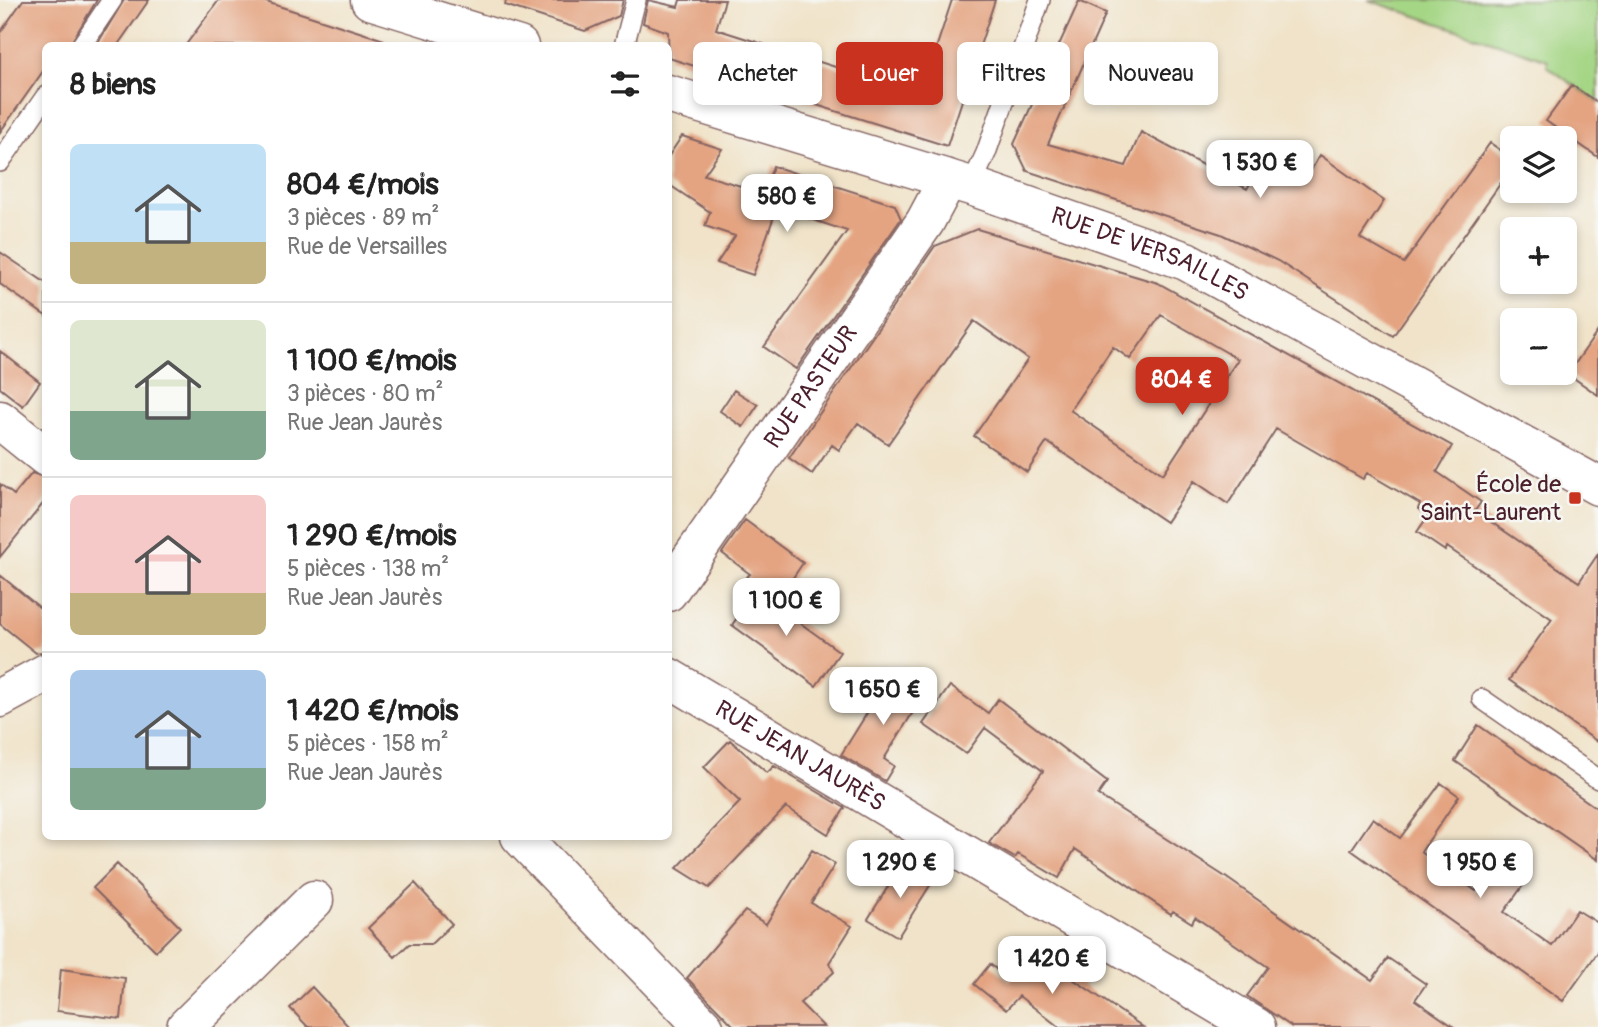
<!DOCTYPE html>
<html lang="fr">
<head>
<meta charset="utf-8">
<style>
  :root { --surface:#fff; --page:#f2f2f2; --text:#222; --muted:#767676; --line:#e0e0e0; --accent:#c8321e }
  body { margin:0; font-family:Pangolin,sans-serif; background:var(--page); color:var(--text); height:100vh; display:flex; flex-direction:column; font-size:26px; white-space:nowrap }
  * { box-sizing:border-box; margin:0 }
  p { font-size:23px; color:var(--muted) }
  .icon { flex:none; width:38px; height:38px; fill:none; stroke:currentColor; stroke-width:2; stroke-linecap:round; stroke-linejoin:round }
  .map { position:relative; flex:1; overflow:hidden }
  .sheet { position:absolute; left:42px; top:42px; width:630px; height:798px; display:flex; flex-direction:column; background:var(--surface); border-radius:10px; box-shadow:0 4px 10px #0003 }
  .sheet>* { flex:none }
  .hud { position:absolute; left:693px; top:42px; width:665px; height:63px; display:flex; gap:14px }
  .buttons { position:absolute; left:1500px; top:126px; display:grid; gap:14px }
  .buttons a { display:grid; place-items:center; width:77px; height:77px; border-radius:10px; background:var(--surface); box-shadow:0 4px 10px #0003; font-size:35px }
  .price { position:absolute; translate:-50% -60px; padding:0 16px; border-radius:14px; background:#fff; color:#222; font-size:23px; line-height:46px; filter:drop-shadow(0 2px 4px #0008) }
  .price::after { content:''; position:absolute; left:50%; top:42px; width:21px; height:16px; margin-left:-10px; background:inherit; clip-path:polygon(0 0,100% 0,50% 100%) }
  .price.selected { background:var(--accent); color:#fff }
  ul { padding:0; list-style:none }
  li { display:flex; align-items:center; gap:21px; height:175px; padding:0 28px }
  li+li { border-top:2px solid var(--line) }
  li span { display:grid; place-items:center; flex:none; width:196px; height:140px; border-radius:10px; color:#555 }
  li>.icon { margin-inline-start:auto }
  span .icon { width:84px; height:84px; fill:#fffc; stroke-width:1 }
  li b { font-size:30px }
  h2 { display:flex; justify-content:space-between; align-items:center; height:84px; padding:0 28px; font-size:30px }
  .chip { padding:0 24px; border-radius:10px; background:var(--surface); box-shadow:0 4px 10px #0003; font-size:24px; line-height:63px }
  .chip.selected { background:var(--accent); color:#fff }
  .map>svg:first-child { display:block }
  .green { fill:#a5d685; stroke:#787a58; stroke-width:2 }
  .building { fill:#e4a482; fill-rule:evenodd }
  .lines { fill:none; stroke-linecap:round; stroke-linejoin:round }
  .service-casing { stroke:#846462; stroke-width:22 }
  .minor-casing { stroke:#846462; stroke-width:41 }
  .tertiary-casing { stroke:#846462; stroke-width:41 }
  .service { stroke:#fff; stroke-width:19 }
  .minor { stroke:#fff; stroke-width:38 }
  .tertiary { stroke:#fff; stroke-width:38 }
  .poi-dot { fill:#c8321e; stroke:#f6f6f2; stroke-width:2.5 }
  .labels { text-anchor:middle; stroke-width:5; stroke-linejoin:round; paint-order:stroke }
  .street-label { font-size:24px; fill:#4a1f2b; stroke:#f6f6f2 }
  .poi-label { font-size:24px; fill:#4a1f2b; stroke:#f6f6f2; text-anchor:end }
</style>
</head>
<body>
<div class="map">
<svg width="1598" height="1027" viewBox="0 0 1598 1027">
  <rect width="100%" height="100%" fill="#f6f6f2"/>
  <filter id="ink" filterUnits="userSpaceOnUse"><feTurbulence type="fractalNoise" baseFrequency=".0143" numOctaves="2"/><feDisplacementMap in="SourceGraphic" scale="14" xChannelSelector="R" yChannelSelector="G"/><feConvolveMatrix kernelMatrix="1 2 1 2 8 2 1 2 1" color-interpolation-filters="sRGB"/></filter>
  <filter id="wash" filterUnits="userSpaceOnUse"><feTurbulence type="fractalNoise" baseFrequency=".00686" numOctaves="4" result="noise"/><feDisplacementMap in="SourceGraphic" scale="28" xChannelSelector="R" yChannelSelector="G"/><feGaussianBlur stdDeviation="1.57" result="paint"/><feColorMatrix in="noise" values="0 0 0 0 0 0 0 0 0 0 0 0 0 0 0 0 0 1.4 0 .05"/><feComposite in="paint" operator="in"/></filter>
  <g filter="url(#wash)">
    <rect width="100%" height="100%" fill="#f0e3c9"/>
    <path class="green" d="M1368,0h230v103l-51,-37 1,-6z"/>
    <g id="blocks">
      <path class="building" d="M23,0h74l-28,46h-23v21l-46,65v-99z
        M124,0h25l-32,46h-21z
        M219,0h41l124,40 -1,6h-198z
        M506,0h117l-4,16 -34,15 -80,-26z
        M648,0l30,7 2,-7h45l-9,29 72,23 -24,36 -95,-30 -1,-26 -25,-9z
        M952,0h43l-48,146 -153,-48 13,-40 114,36z
        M1079,1l27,12 -58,131 78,22 15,-34 106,57 20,-36 40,24 13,-22 64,46 -24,37 44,25 86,-120 22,15v9l-119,169 -115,-75 -57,-27 -194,-63 -13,-27z
        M1572,85l26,18v54l-52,-36z
        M682,136l40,13 -18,26 60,18 9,-27 122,39 6,14 -105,150 -32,-22 83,-116 -70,-23 -24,67 -36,-12 18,-27 -30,-10 5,-14 -42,-28v-27z
        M977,229l181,54 294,163 -15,26 44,30 -6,9 104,71 19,-28v188l-89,-62 43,-61 -105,-72 -2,4 -28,-19 11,-16 -10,-7 2,-5 -53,-31 -4,6 -87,-50 -48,75 -34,-23 -28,41 -119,-80 -20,30 -53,-36 54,-77 -54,-38 -86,123 -30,-21 -19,27 -7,-5 -20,29 -23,-16 146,-212zM1161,315l77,44 -75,115 -93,-64 43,-63 17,12z
        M0,252l46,31v33l-46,-32z
        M1598,331v64l-30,-21z
        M0,351l40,31 -17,24 -23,-18z
        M734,390l24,15 -15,22 -23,-16z
        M32,473l14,5v22l-46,57v-73l14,11z
        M745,520l58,43 -26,38 -30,-24 3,-3 -28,-21z
        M0,575l46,38v38l-10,2 -36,-29z
        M756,591l84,61 -24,34 -84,-61z
        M892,673l31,23 -39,63 10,7 -9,15 -44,-26z
        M950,686l38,27 10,-14 109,83 -9,13 126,81 148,104 16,-22 38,26 -11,16 39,27h-162l-45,-31 21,-29 -73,-50 -3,6 -19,-12 -2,3 -96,-65 -16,29 -41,-24 -3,4 -26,-15 54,-72 -58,-43 -19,26 -43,-30z
        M1478,725l120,84v51l-143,-99z
        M730,740l37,33 7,-7 71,42 -17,26 -42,-27 -77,81 -32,-20 63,-66 -36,-35z
        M1441,783l18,13 -38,56 55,39 24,-35 29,21 -25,35 48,34 25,-36 21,13v29l-35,49 -212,-151 22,-32 27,20z
        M812,850l23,14 -24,39 41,23 -23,37 5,9 -34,31 24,24h-89l-48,-49 58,-67 21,13z
        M117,864l63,63 -24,24 -63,-63z
        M902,864l30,18 -34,55 -30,-18z
        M415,883l37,41 -21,20h-22l-14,13 -27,-29z
        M1032,951l57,39 54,37h-84l-40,-31 -13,14 -32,-26 16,-20 20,17z
        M61,969l64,9 -4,41 -64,-8z
        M312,987l37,40h-41l-18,-19z"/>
    </g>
  </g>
  <g filter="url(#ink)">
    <use href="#blocks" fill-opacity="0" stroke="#846462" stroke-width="2"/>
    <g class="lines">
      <g class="service-casing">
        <path id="service" d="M81,46l31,-46
          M624,46l12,-46
          M0,162l46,-66
          M971,186l15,-33 54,-153
          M1482,699l116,80"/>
      </g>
      <g class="minor-casing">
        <g id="minor">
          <path d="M0,420l46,37"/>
          <path id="s1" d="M668,592l257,-370 23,-43"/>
          <path id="s2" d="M668,677l588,350"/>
          <path d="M0,698l46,-25"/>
          <path d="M520,836l184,191"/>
          <path d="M186,1027l128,-127"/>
        </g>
      </g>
      <g class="tertiary-casing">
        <g id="tertiary">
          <path d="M370,0l149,46"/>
          <path id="s3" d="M668,94l303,92 215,75 412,225"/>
        </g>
      </g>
      <use href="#service" class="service"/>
      <use href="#minor" class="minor"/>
      <use href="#tertiary" class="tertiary"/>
    </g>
  </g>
  <rect class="poi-dot" x="1568" y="491" width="14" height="14" rx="3.5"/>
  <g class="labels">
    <g class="street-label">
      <text dy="8" stroke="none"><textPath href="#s3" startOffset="508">RUE DE VERSAILLES</textPath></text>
      <text dy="8" stroke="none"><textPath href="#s1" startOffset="250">RUE PASTEUR</textPath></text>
      <text dy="8" stroke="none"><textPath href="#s2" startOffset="154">RUE JEAN JAURÈS</textPath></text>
    </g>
    <g class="poi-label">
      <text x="1561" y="492">École de<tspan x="1561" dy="28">Saint-Laurent</tspan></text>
    </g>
  </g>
</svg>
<div class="buttons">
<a><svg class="icon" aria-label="layers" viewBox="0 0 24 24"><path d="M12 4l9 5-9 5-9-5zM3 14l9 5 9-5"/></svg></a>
<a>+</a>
<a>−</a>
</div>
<b class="price" style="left:1260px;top:200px">1 530 €</b>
<b class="price" style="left:787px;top:234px">580 €</b>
<b class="price selected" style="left:1182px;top:417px">804 €</b>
<b class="price" style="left:786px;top:638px">1 100 €</b>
<b class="price" style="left:883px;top:727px">1 650 €</b>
<b class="price" style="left:900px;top:900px">1 290 €</b>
<b class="price" style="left:1480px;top:900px">1 950 €</b>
<b class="price" style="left:1052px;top:996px">1 420 €</b>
<div class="hud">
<a class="chip">Acheter</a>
<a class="chip selected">Louer</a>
<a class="chip">Filtres</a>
<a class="chip">Nouveau</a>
</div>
<section class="sheet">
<h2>8 biens<svg class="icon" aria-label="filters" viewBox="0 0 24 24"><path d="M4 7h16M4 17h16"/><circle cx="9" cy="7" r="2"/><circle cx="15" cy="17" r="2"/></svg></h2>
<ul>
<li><span style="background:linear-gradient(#bfe0f5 70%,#c2b280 0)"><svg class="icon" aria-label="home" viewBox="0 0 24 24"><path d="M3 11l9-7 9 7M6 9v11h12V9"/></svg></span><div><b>804 €/mois</b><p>3 pièces · 89 m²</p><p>Rue de Versailles</p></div></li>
<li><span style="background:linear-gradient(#dfe7d0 65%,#7fa58c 0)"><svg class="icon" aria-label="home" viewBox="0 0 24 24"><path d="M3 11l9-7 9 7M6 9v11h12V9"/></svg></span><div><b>1 100 €/mois</b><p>3 pièces · 80 m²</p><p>Rue Jean Jaurès</p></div></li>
<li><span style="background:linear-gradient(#f6c9c9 70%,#c2b280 0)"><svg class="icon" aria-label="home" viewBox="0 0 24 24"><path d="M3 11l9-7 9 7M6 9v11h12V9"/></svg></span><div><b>1 290 €/mois</b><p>5 pièces · 138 m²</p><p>Rue Jean Jaurès</p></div></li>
<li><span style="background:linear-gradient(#a9c7e8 70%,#7fa58c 0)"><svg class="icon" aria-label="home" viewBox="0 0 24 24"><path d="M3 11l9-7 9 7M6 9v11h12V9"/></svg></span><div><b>1 420 €/mois</b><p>5 pièces · 158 m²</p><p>Rue Jean Jaurès</p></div></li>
</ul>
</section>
</div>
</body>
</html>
